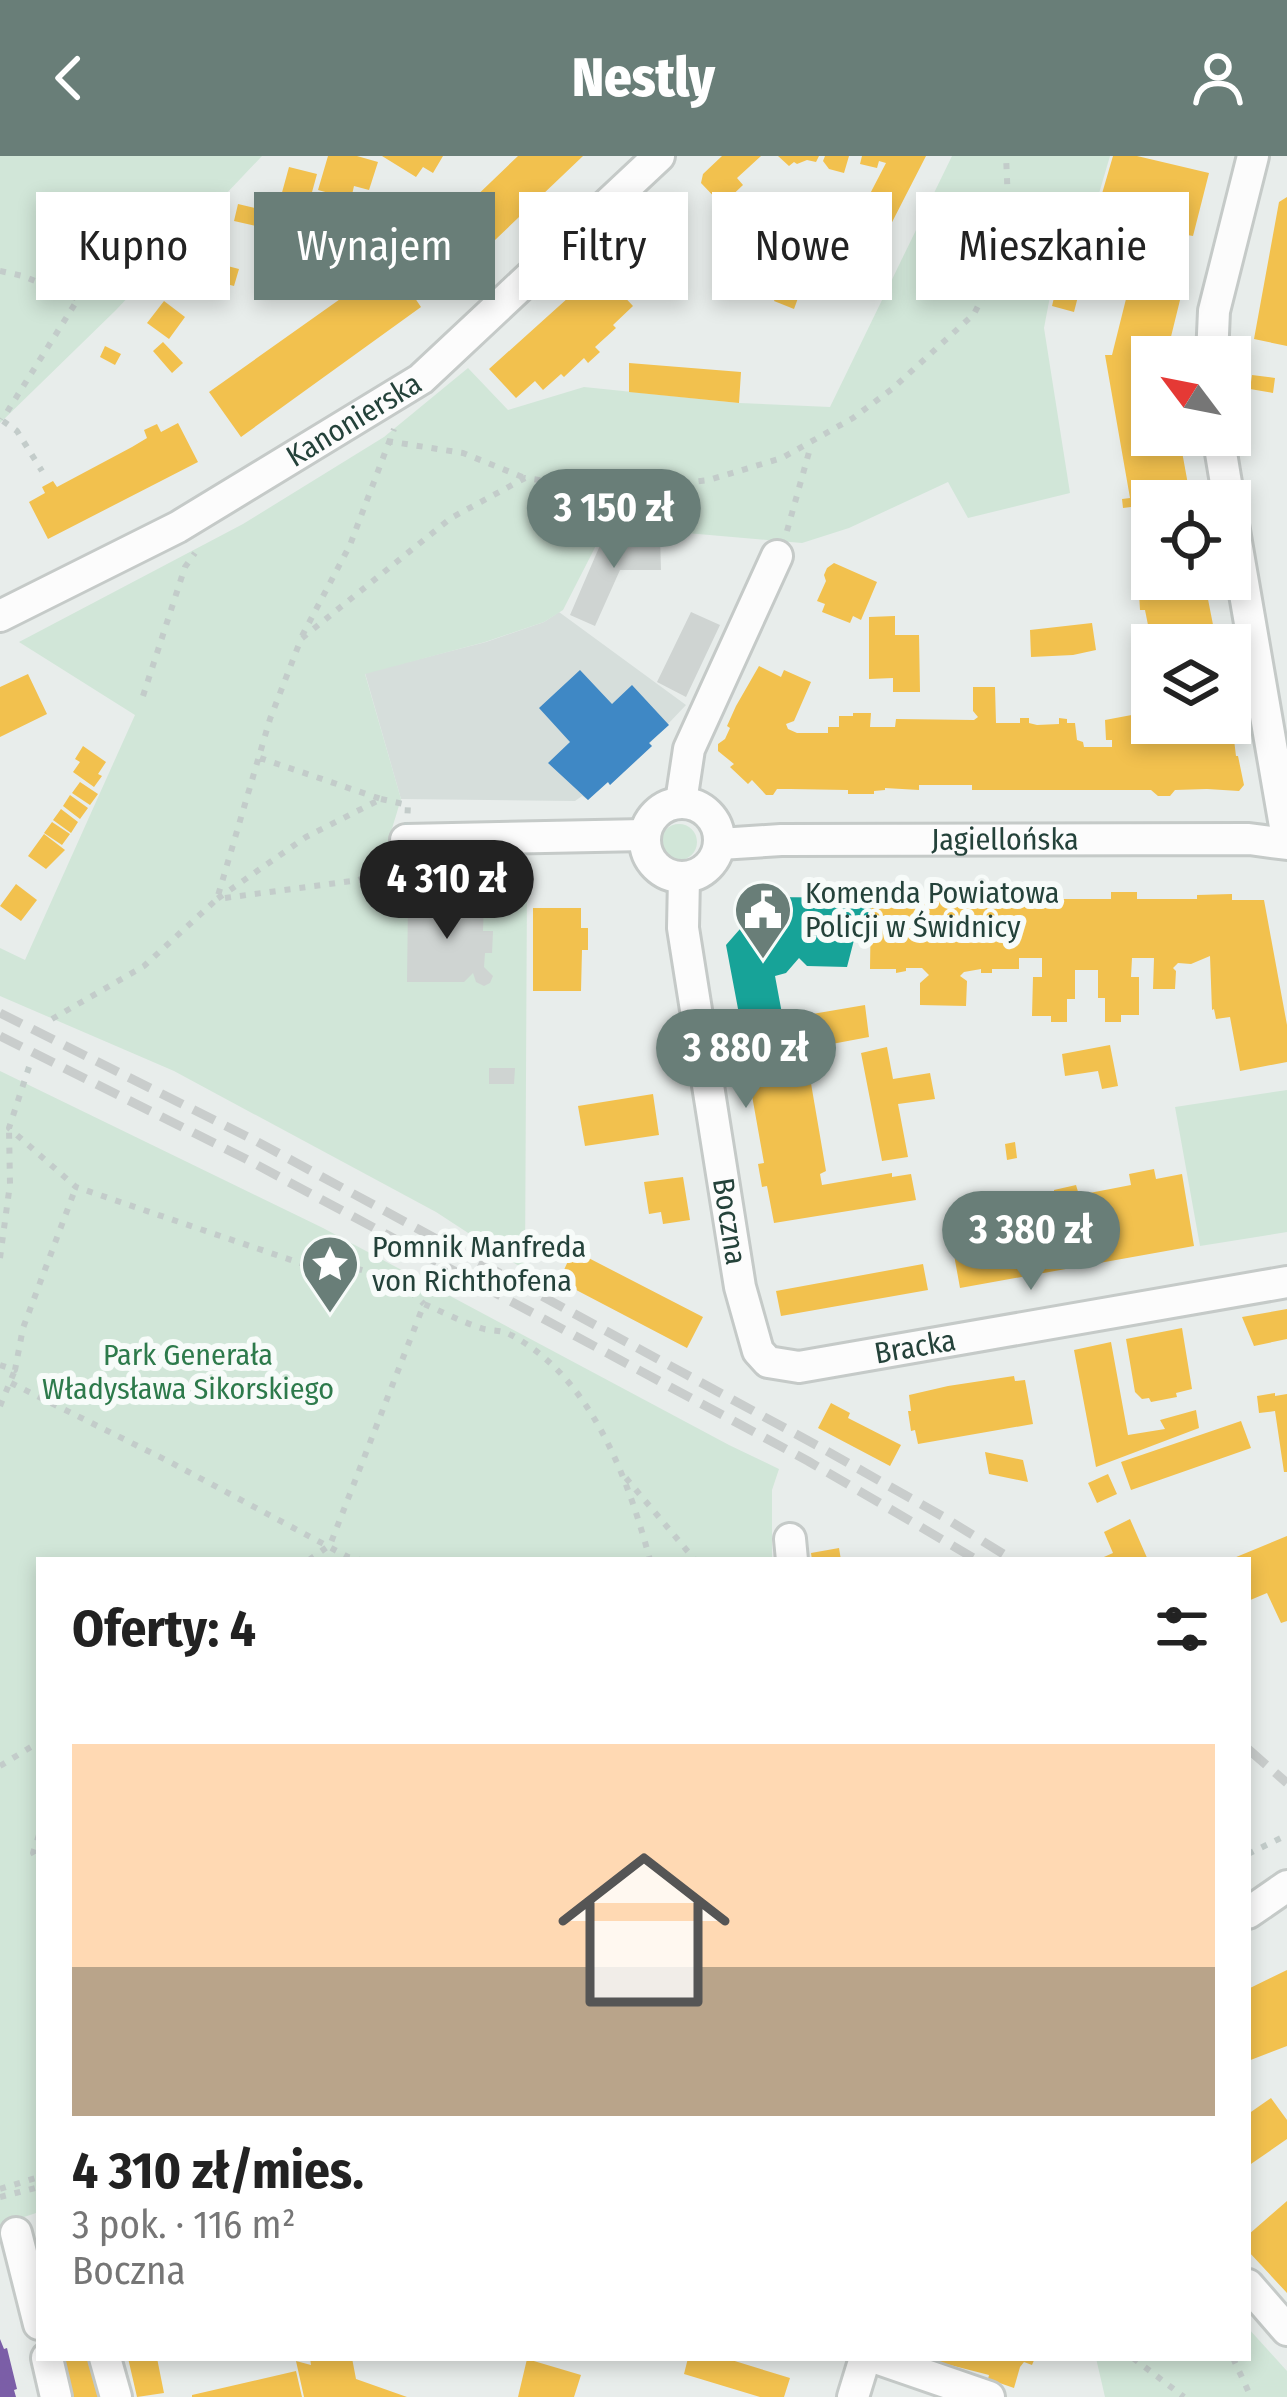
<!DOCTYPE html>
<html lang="pl">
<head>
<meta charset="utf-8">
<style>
  :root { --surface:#fff; --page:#f6f6f6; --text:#222; --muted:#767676; --accent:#697e78 }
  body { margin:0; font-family:"Fira Sans Condensed",sans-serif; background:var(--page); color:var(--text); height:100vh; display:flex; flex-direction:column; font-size:45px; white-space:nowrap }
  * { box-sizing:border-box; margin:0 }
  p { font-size:39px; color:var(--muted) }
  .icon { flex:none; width:66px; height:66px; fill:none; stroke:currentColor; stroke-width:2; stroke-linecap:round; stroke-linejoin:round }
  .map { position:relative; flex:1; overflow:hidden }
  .sheet { position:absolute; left:36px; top:1401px; width:1215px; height:804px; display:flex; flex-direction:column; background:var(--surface); border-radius:0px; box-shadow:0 6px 18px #0003 }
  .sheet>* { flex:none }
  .guide { position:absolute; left:36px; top:36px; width:1215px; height:108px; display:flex; gap:24px }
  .needle { width:78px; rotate:302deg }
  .fabs { position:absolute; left:1131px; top:180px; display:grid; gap:24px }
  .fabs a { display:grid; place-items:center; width:120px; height:120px; border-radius:0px; background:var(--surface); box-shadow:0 6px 18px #0003; font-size:60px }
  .price { position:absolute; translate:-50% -102px; padding:0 27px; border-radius:42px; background:var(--accent); color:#fff; font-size:39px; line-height:78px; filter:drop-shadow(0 3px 6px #0008) }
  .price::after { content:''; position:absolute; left:50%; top:72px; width:36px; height:27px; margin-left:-18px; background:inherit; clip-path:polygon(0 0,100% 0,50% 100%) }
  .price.active { background:#222; color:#fff }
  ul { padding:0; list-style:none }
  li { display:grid; align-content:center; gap:24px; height:636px; padding:0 36px }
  li span { display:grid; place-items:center; height:372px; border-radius:0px; color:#555 }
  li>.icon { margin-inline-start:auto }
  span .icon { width:216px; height:216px; fill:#fffc; stroke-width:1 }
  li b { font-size:51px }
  h2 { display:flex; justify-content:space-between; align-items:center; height:144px; padding:0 36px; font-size:51px }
  .pill { padding:0 42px; border-radius:0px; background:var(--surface); box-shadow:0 6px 18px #0003; font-size:42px; line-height:108px }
  .pill.active { background:var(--accent); color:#fff }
  header { display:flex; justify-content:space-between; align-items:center; height:156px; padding:0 36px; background:var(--accent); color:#fff; font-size:54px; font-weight:800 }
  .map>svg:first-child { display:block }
  .built { fill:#d6dedb }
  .green { fill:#d1e6d8 }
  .homes { fill:#f2c14e }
  .offices { fill:#7b5ea7 }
  .schools { fill:#3f88c5 }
  .public { fill:#17a398 }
  .building { fill:#cfd4d2 }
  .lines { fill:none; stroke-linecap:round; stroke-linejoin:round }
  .minor-casing { stroke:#c5cac8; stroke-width:36 }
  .path { stroke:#c3ccca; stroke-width:6; stroke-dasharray:6 9; stroke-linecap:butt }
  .minor { stroke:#fcfcfc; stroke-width:30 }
  .rail { stroke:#c9cdcc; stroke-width:9; stroke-dasharray:24 12; stroke-linecap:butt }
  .labels { text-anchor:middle; stroke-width:12; stroke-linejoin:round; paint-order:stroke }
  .street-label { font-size:30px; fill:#24423a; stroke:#f7fbf9 }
  .poi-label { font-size:30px; fill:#24423a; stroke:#f7fbf9; text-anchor:start }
  .park-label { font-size:30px; fill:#2d7a4b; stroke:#f7fbf9 }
</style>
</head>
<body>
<header><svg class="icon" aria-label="back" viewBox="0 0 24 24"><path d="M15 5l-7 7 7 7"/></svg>Nestly<svg class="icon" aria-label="person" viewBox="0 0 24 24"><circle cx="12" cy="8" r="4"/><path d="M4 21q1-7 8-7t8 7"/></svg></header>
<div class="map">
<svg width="1287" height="2241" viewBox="0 0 1287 2241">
  <rect width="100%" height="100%" fill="#e8edeb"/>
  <path class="built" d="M559,456l127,93 -36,38 2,3 -42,39 -3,-3 -19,18 -6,-4 -7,5 -174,-2 -36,-126 121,-31 58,-20z"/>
  <path class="green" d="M0,0h262l-146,154 -116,113z
    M952,0h158l-22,75 -25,-3 -19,100 26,165 -102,25 -20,-36 -99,46 -47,15 -196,-17 -43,84 -19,12 -59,20 -120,32 36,125 -25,82 151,4 -2,385 -89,-58 -262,-141 -174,-75v-48l25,12 110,-245 -116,-73 224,-118 141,-87 84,-69 40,42 76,-23 155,16 91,4z
    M661 686a18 18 0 1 1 36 0a18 18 0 1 1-36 0Z
    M0,915l323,157 406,217 50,24 -7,21v70h-733v652l-39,13z
    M1287,934v142l-87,14 -25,-139z
    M1248,2172l39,43v26h-182l-9,-39h152z"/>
  <path class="homes" d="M328,0h29l21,6 -9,28 -15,-4 -3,13 -33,-9z
    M382,0h61l-10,17 -10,-6 -7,10z
    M518,0h65l-109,104 -31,-32z
    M722,0h39l-24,22 6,7 -21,20 -21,-22 2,-9z
    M778,0h41l-3,6 -9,-2 -10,4 -3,-2 -5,4z
    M825,0h24l-5,17 -15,-4 -6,-8z
    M862,0h64l-38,74 -28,-17 26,-50 -7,-2 -2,7 -17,-4z
    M1113,0h24l72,17 -16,63 -6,-1 -3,13 -25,-7 -3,-6 2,-9 -4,-2 1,-4 -4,-1 2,-7 -9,-2 -2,4 -17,68 -63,-16 8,-33 27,7 2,-9 12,3 1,-8 -18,-5z
    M289,11l28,7 -11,40 -28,-7z
    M1287,41v149l-33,-7 25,-137z
    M238,48l63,15 -4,16 -63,-14z
    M776,70l26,10 -7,17 17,7 -18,49 -20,-8 11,-30 -23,-9z
    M271,86l22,6 -4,14 -22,-6z
    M216,107l23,6 -5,17 -23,-6z
    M391,107l30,44 -180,130 -32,-45z
    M1061,112l23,5 -10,39 -22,-6z
    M599,114l34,36 -20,19 3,3 -21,19 5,5 -12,11 -4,-5 -20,19 -3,-3 -18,16 -8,-9 -19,17 -27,-29z
    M1130,127l51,13 -15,61h-14v78h27l12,66h-39v78h52l13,66h-65l-7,-35h-5l-1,-17 4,-1 -3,-19h4l-13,-66 -8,1 -1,-9 8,-1 -25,-143h7z
    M164,145l21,16 -16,22 -22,-16z
    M163,186l20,21 -11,10 -19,-22z
    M105,190l16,8 -6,11 -15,-8z
    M629,207l112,9 -2,31 -110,-11z
    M1252,219l23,3 -2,15 -23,-4z
    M178,267l20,39 -150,77 -19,-37 16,-9 -3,-6 11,-6 4,6 75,-40 15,-9 -3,-8 13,-6 4,8z
    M834,407l43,19 -16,38 -8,-4 -3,7 -28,-11 3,-8 -8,-3 9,-20 -2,-6 3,-7z
    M895,460v19h24l1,57h-27v-14l-24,1v-62z
    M1092,467l4,27 -23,5 -42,2 -1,-27z
    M759,510l22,11 3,-7 27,12 -17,39 -8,3 2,5 9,4h31v-6h11v-11h14v-3h18l-1,14h25l1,-8 78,1 4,-3 -5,-6v-24h22l1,36h24v-5h9v5l8,2 22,-1v-6l8,1v4h8l2,17 6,2 1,5h28v-7h-6l-1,-20 32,-6 2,22 17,-1 -1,7 21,-1 -3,-18h59l4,33h2l6,29 -5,6 -32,-2 -32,1 -5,6h-12l-7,-6h-179v-5h-53v5l-34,-2v2l-11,1v3h-26v-4l-58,-1h-13l-4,6h-7l-14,-15 -4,4 -18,-17 4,-3 -16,-13v-7l7,-5 5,-11 -3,-2 9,-20z
    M28,518l19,40 -47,23v-50z
    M83,590l23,16 -8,12 4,2 -8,11 -21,-15 7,-10 -5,-3z
    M80,626l18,12 -8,11 -18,-12z
    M70,639l18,13 -8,11 -17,-13z
    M61,653l17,13 -7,11 -18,-13z
    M52,666l18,12 -8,11 -18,-12z
    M44,678l21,16 -19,19 -18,-13z
    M16,728l21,16 -16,21 -21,-15z
    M896,736h12l4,7h64l4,-6h12l5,7 40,-1v-6l19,-1 1,7h54v-7h26v7h60v-4l35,-1v6h32l23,125v37l-47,9 -10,-54 -14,2 -2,-10 -2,1 -2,-54 -19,8 -13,-1 -5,5 3,3 -1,18h-22l1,-31h-22l-1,19h8v38h-18v7h-16v-24h-7v-28h-23v29h-8v23h-16v-6h-19l1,-39h9v-19h-23v11h-27v4h-11v-4l-17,3 -4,4 7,5 -1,25 -46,-1v-22l9,-8 -7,-7h-16v3l-10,2v-4h-26l1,-71 21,1z
    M533,752h48v20h7v22h-6l-1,41h-48z
    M865,849l4,32 -69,13 2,9 5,1 19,111 -6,3 2,11 70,-12v4l19,-3 5,26 -142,23 -7,-37 -5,1 -4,-23 6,-1 -13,-73h-6l-4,-22 7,-1 -6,-37 41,-11z
    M1110,889l8,41 -16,3 -4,-18 -33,5 -3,-22z
    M887,891l6,32 37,-6 5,26 -37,5 10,53 -26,4 -21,-108z
    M653,938l6,41 -74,11 -7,-40z
    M1015,986l2,16 -10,2 -2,-16z
    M1154,1013l2,10 26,-5 12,72 -234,42 -13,-72 27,-4 -1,-6 7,-2 3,7 7,-2 1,-6 7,-2 2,7 54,-9v-9l22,-5 3,10 52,-10 -2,-11z
    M683,1021l7,43 -27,4 -2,-12 -12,2 -5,-32z
    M573,1094l130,67 -16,31 -128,-67z
    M923,1108l5,26 -147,26 -5,-25z
    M1287,1153v30l-33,7 -12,-29z
    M1182,1172l10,61 -16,4 1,4 -26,5 -2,-4 -7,1 -7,-7 -9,-53z
    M1111,1186l17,93 37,-6 -5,-9 36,-10 3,18 -103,39 -22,-117z
    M1014,1220l1,5 10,-1 8,44 -115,20 -3,-14 -4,1 -3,-20h3l-2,-16 39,-9z
    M1275,1237v3l12,-2v78h-3l-9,-61 -16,2 -2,-17z
    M831,1247l19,10 -2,5 53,27 -11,21 -72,-38z
    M1241,1265l10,27 -120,42 -10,-28z
    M985,1296l38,8 5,22 -39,-8z
    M1108,1318l9,20 -20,9 -9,-20z
    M1130,1363l18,41h-51l16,-7 -9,-21z
    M1287,1380v85l-6,2 -14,-30 -19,8v-41h-19z
    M839,1392l2,12h-29l-1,-7z
    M1287,1814v76l-39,15v-72z
    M1271,1942l16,22v19l-39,27v-52z
    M1287,2045v92l-39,-42v-16z
    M60,2202h30l10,39h-31z
    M128,2202h29l7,35 -27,4z
    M310,2202h42l4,21 51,18h-103l-8,-36 15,4z
    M688,2202h37l65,20 -6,19h-24l-76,-23z
    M1035,2202l-3,7 -8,-3 -4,5 -6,21 -26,-9 1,-4 -62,-16z
    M527,2203l54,16 -7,22h-56z
    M296,2215l6,26h-110v-2z"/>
  <path class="offices" d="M0,2183l4,10 3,-1 10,41 -3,1 2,7h-16z"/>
  <path class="schools" d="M580,514l32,34 20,-19 37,40 -20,18 3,3 -42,39 -2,-3 -20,18 -40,-37 22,-21 -31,-34z"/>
  <path class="public" d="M768,741l103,1 -1,41 -16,1 -7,27 -40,-1 -8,-8 -13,15 -11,3 8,43 -41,11 -16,-85z"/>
  <path class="building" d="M660,379l1,35h-41l-25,56 -25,-11 34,-79z
    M691,456l29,13 -34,72 -29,-15z
    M408,746h76l-1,29h10l-1,22h-7l-1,14 9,9 -3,7 -6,3 -8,-4 -3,-9 -9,9h-57z
    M489,912h26l-1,16h-25z"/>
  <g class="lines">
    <g class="minor-casing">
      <g id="minor">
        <path d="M1212,201l2,-46 39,-155"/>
        <path d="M1218,279l11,66"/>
        <path d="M1230,351l57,331"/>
        <path id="s1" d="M0,460l178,-89 243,-148 238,-223"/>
        <path d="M681,646l8,-53 88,-193"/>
        <circle cx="682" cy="684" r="37"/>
        <path d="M406,684l239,-5"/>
        <path id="s2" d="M720,688l61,-4 468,-1 38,5"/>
        <path id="s3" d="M684,721l-1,51 57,359 18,64 10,11 31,5 488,-85"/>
        <path d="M790,1383l2,21"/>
        <path d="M1248,1757l39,-27"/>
        <path d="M16,2077l23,91"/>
        <path d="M1248,2129l39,45"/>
        <path d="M47,2202l9,39"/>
        <path d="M105,2202l11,39"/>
        <path d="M876,2202l113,39"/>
        <path d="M853,2241l12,-39"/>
      </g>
    </g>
    <path class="path" d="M0,115l23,5 55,23 -76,121
      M3,265l14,10 25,40
      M387,285l76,12 62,25
      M787,375l24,-86
      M302,480l48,-91 44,-116
      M143,540l42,-129 10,-14
      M260,602l121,41
      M381,643l27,6 -2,35 -18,24 -29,16 -142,19 89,-62z
      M52,863l92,-53 73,-67 53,-180 31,-80 150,-121 74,-40 63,9 72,-1 49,-6 73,-22 71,-40 39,-29 82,-75 21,-41 14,-49 -3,-68
      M29,911l-20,61 67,59 233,79 13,-7 76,21 26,24
      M0,1102l10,-74 -1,-56
      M0,1209l15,5 8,-42 53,-141
      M11,1227l157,78 180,96 12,3
      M0,1250l15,-36
      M626,1322l69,82
      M309,1404l21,-15 94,-241c19,8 40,19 60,25 9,2 19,1 27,6 80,42 117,143 139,225
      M0,1610l39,-24
      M39,1679l-6,18 6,10
      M1248,1698l39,-19
      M0,2033l39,-12
      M0,2041l39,-10
      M1133,2202l51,39
      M1233,2202l18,39"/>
    <use href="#minor" class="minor"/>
    <path class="rail" d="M0,857l256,128 562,305 124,70 71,44
      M0,880l246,123 562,302 169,99
      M1248,1593l39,34"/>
  </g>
  <defs>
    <g id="civic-pin" transform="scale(3)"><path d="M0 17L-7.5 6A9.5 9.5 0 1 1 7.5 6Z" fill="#697e78" stroke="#f7fbf9"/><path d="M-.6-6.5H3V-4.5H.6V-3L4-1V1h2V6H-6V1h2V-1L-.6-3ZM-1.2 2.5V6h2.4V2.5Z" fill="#fff"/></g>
    <g id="sight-pin" transform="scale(3)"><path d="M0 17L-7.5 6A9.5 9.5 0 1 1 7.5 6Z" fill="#697e78" stroke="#f7fbf9"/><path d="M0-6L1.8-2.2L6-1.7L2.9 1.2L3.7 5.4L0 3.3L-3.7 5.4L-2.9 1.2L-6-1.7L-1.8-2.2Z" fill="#fff"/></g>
  </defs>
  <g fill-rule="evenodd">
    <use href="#civic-pin" x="763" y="754"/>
    <use href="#sight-pin" x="330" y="1108"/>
  </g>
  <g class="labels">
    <g class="street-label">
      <text dy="10" stroke="none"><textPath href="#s1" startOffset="405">Kanonierska</textPath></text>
      <text dy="10" stroke="none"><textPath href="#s2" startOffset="285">Jagiellońska</textPath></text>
      <text dy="10" stroke="none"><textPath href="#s3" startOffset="348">Boczna</textPath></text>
      <text dy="10" stroke="none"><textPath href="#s3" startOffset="645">Bracka</textPath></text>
    </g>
    <g class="poi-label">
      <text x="805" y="747">Komenda Powiatowa<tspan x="805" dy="34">Policji w Świdnicy</tspan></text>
      <text x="372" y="1101">Pomnik Manfreda<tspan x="372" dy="34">von Richthofena</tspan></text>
    </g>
    <g class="park-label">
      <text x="188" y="1209">Park Generała<tspan x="188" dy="34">Władysława Sikorskiego</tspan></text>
    </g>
  </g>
</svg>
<div class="fabs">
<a><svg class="needle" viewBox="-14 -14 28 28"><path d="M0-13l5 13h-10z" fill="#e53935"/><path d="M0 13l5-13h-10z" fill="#767676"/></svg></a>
<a><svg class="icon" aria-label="locate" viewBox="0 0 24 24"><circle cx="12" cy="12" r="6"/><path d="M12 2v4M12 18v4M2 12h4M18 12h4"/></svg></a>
<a><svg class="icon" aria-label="layers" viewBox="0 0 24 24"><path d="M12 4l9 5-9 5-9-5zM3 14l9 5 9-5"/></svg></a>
</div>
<b class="price" style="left:614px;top:415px">3 150 zł</b>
<b class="price active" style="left:447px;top:786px">4 310 zł</b>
<b class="price" style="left:746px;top:955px">3 880 zł</b>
<b class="price" style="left:1031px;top:1137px">3 380 zł</b>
<div class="guide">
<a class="pill">Kupno</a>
<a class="pill active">Wynajem</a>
<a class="pill">Filtry</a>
<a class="pill">Nowe</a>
<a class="pill">Mieszkanie</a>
</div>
<section class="sheet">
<h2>Oferty: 4<svg class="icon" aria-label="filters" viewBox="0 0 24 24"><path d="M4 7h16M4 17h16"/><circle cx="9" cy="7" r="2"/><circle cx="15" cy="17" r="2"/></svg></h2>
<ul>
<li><span style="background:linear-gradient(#ffd9b3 60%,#b9a48a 0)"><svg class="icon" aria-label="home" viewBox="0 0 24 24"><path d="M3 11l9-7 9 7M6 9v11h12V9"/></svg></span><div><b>4 310 zł/mies.</b><p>3 pok. · 116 m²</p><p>Boczna</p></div></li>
</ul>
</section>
</div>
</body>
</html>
